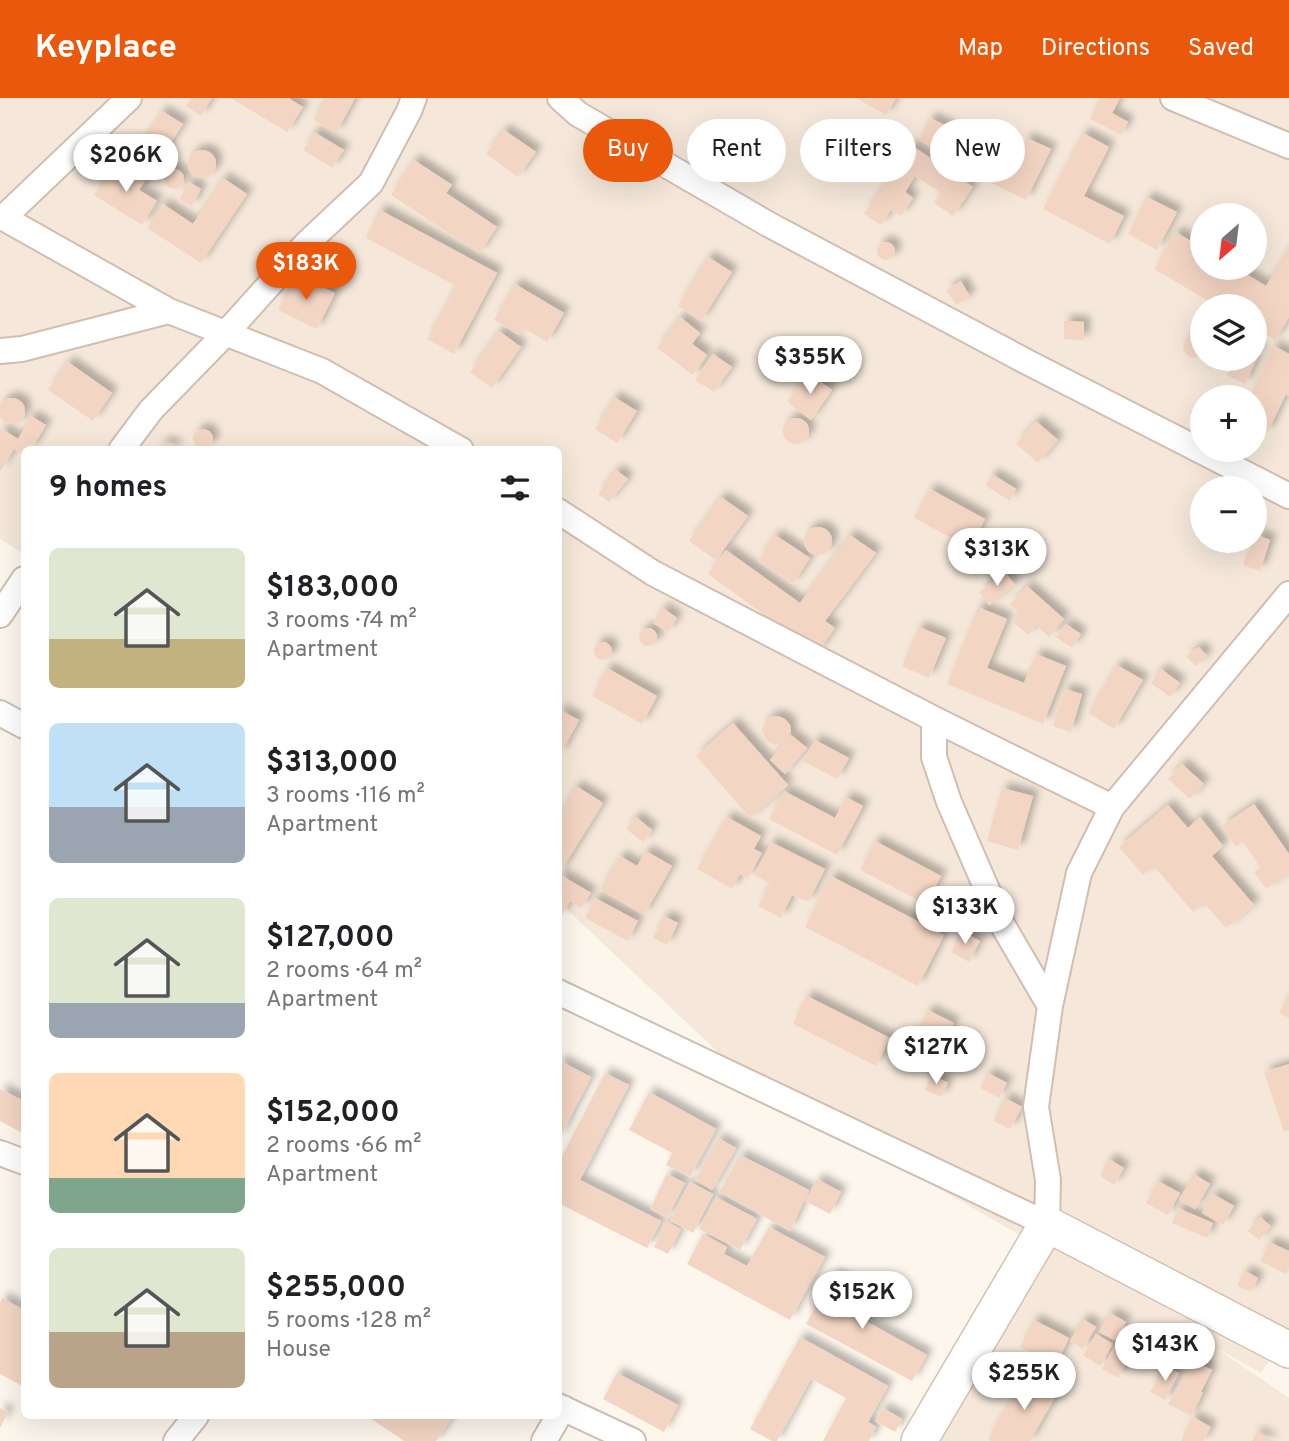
<!DOCTYPE html>
<html lang="en">
<head>
<meta charset="utf-8">
<style>
  :root { --surface:#fff; --page:#f6f6f6; --text:#202124; --muted:#757577; --accent:#ea580c }
  body { margin:0; font-family:Overpass,sans-serif; background:var(--page); color:var(--text); height:100vh; display:flex; flex-direction:column; font-size:26px; white-space:nowrap }
  * { box-sizing:border-box; margin:0 }
  p { font-size:23px; color:var(--muted) }
  .icon { flex:none; width:38px; height:38px; fill:none; stroke:currentColor; stroke-width:2; stroke-linecap:round; stroke-linejoin:round }
  .map { position:relative; flex:1; overflow:hidden }
  .drawer { position:absolute; left:21px; top:348px; width:541px; height:973px; display:flex; flex-direction:column; background:var(--surface); border-radius:10px; box-shadow:0 7px 28px #0002 }
  .drawer>* { flex:none }
  .hud { position:absolute; left:583px; top:21px; width:600px; height:63px; display:flex; gap:14px }
  .needle { width:46px; rotate:208deg }
  .controls { position:absolute; left:1190px; top:105px; display:grid; gap:14px }
  .controls a { display:grid; place-items:center; width:77px; height:77px; border-radius:50%; background:var(--surface); box-shadow:0 7px 28px #0002; font-size:35px }
  .price { position:absolute; translate:-50% -60px; padding:0 16px; border-radius:24px; background:#fff; color:#222; font-size:23px; line-height:46px; filter:drop-shadow(0 2px 4px #0008) }
  .price::after { content:''; position:absolute; left:50%; top:42px; width:21px; height:16px; margin-left:-10px; background:inherit; clip-path:polygon(0 0,100% 0,50% 100%) }
  .price.current { background:var(--accent); color:#fff }
  ul { padding:0; list-style:none }
  li { display:flex; align-items:center; gap:21px; height:175px; padding:0 28px }
  li span { display:grid; place-items:center; flex:none; width:196px; height:140px; border-radius:10px; color:#555 }
  li>.icon { margin-inline-start:auto }
  span .icon { width:84px; height:84px; fill:#fffc; stroke-width:1 }
  li b { font-size:30px }
  h2 { display:flex; justify-content:space-between; align-items:center; height:84px; padding:0 28px; font-size:30px }
  .pill { padding:0 24px; border-radius:32px; background:var(--surface); box-shadow:0 7px 28px #0002; font-size:24px; line-height:63px }
  .pill.current { background:var(--accent); color:#fff }
  header { display:flex; align-items:center; gap:42px; box-sizing:border-box; height:98px; padding:0 35px; background:var(--accent); color:#fff }
  header strong { font-size:33px }
  nav { display:flex; gap:38px; margin-inline-start:auto; font-size:24px }
  .map>svg:first-child { display:block }
  .residential { fill:#f5e8da; fill-rule:evenodd }
  .building { fill:#f3d5c3; filter:url(#shadow) }
  .lines { fill:none; stroke-linecap:round; stroke-linejoin:round }
  .street-casing { stroke:#d1beb0; stroke-width:28 }
  .secondary-casing { stroke:#d6c0b0; stroke-width:38 }
  .street { stroke:#fff; stroke-width:24 }
  .secondary { stroke:#fff; stroke-width:35 }
</style>
</head>
<body>
<header>
<strong>Keyplace</strong>
<nav><a>Map</a><a>Directions</a><a>Saved</a></nav>
</header>
<div class="map">
<svg width="1289" height="1343" viewBox="0 0 1289 1343">
  <defs>
    <filter id="shadow"><feDropShadow dx="6" dy="-6" stdDeviation="3.5" flood-color="#0004"/></filter>
  </defs>
  <rect width="100%" height="100%" fill="#fdf6ec"/>
  <path class="residential" d="M0,0h1289v1232l-28,43 -48,-27 76,52v43h-348l88,-155 10,-40 -297,-171 -184,-174v-451h-534v104l-24,-15zM1202,117h53v53h-53zM1202,208h53v53h-53zM1202,299h53v53h-53zM1202,390h53v53h-53z"/>
  <path class="building" d="M192,0h20l-11,18 -15,-10z
    M231,0h57l15,9 -16,25z
    M326,0h29l-19,35 -23,-13z
    M856,0h40l-10,17z
    M1101,0h19l-8,15 16,9 -7,13 -31,-16z
    M162,13l21,13 -36,56 -21,-13z
    M930,20l87,41 10,-21 24,11 -25,51 -63,-31 3,-6 -47,-23z
    M504,32l32,22 -18,25 -32,-23z
    M314,34l30,18 -12,18 -29,-18z
    M1083,35l26,14 -25,49 40,20 -14,28 -67,-35z
    M911,47l62,42 -20,29 -19,-13 7,-10 -26,-17 -10,16 8,6 -12,18 -10,-6 -10,15 -17,-11z
    M188 66a14 14 0 1 1 28 0a14 14 0 1 1-28 0Z
    M414,62l38,25 -6,8 51,34 -18,26 -88,-58z
    M118,64l27,19 -6,9 18,11 -15,24 -48,-30z
    M164 81a10 10 0 1 1 20 0a10 10 0 1 1-20 0Z
    M223,80l24,16 -46,69 -54,-35 16,-24 30,20z
    M189,84l12,7 -9,17 -13,-7z
    M1147,99l30,15 -20,38 -29,-16z
    M380,112l117,63 -43,81 -27,-15 29,-53 -90,-48z
    M1176,134l26,16v20h34l30,18 23,-39v70l-14,23 -20,-12v-22h-38l-63,-37z
    M877 153a9 9 0 1 1 18 0a9 9 0 1 1-18 0Z
    M708,159l24,15 -31,49 -23,-15z
    M296,176l39,19 -18,36 -39,-19z
    M961,183l9,16 -14,8 -10,-15z
    M515,186l49,29 -17,29 -23,-14 -5,7 -25,-15z
    M680,219l20,16 -8,11 15,11 -14,20 -36,-27z
    M1064,223l20,1v18l-20,-1z
    M499,233l22,16 -29,41 -22,-16z
    M1196,237l6,3v17l-9,3 -6,-3 -4,-6 1,-7 4,-6z
    M1274,248l15,8v42l-3,-2 -19,39 -12,-6v-30h-6z
    M1255,249l6,3 -16,34 -18,-9 8,-16h20z
    M713,256l19,13 -18,25 -19,-12z
    M68,264l44,31 -19,28 -45,-31z
    M808,275l24,17 -21,30 -24,-18z
    M614,299l23,14 -20,32 -22,-14z
    M-1 313a13 13 0 1 1 26 0a13 13 0 1 1-26 0Z
    M31,318l15,9 -15,25h-7v5l-10,-6 -14,23v-44l18,11z
    M783 333a13 13 0 1 1 26 0a13 13 0 1 1-26 0Z
    M1036,323l22,19 -20,23 -22,-19z
    M193 341a10 10 0 1 1 20 0a10 10 0 1 1-20 0Z
    M164,345h7l7,7h-22z
    M616,372l12,9 -19,23 -11,-8z
    M992,376l24,15 -6,12 -24,-15z
    M930,391l55,30 -15,29 -56,-30z
    M721,399l27,19 -32,44 -27,-19z
    M804 443a14 14 0 1 1 28 0a14 14 0 1 1-28 0Z
    M1255,436l15,6 -10,31 -17,-6 9,-24h3z
    M775,437l35,23 -17,26 -35,-23z
    M850,437l26,18 -51,68 10,7 -18,25 -109,-79 18,-24 74,53z
    M1005,474l10,13 -26,20 -10,-13z
    M1027,488l37,33 -15,18 -13,-12 -8,10 -15,-13 7,-9 -10,-8z
    M978,509l29,12 -20,49 37,15 12,-29 30,12 -23,58 -96,-40z
    M663,510l14,10 -9,14 -15,-9z
    M1066,526l15,10 -9,14 -16,-11z
    M919,529l27,11 -17,40 -27,-12z
    M639 539a9 9 0 1 1 18 0a9 9 0 1 1-18 0Z
    M594 553a9 9 0 1 1 18 0a9 9 0 1 1-18 0Z
    M1199,549l8,9 -12,10 -9,-10z
    M1117,567l26,15 -29,49 -26,-16z
    M607,570l50,28 -15,28 -50,-28z
    M1161,571l19,14 -10,14 -19,-14z
    M1065,591l17,5 -11,38 -18,-6z
    M558,611l21,11 -19,35 -2,-1z
    M778,618l7,3 5,6 1,7 -3,7 3,-4 16,13 -22,26 -15,-14 18,-21 -6,4 -7,2 -7,-3 -4,-6 -2,-7 3,-7 6,-5z
    M733,625l55,62 -38,33 -54,-62z
    M815,642l34,18 -12,21 -34,-18z
    M1182,666l22,20 -14,15 -22,-20z
    M576,688l27,17 -44,71 32,19 -10,15 -11,-7 -9,16 -3,-1v-101z
    M1002,690l31,8 -15,54 -31,-9z
    M784,693l51,27 11,-21 17,9 -26,49 -68,-36z
    M1254,706l35,50v19l-23,16 -12,-17 7,-4 -18,-26 -7,5 -14,-21z
    M1168,707l20,23 12,-11 23,29 -11,10 42,49 -28,23 -22,-25 -11,9 -39,-46 -11,9 -24,-28z
    M636,719l16,13 -9,12 -17,-13z
    M727,719l34,19 -7,13 8,4 -14,25 -8,-4 -8,15 -35,-20z
    M875,743l66,35 -15,28 -66,-34z
    M771,744l54,27 -17,33 -16,-7 -11,23 -23,-12 12,-23 -16,-8z
    M646,753l26,15 -28,49 -44,-26 20,-33 17,10z
    M831,778l113,59 -26,51 -113,-59z
    M595,800l43,23 -10,20 -43,-23z
    M664,818l14,7 -11,22 -14,-7z
    M962,833l18,10 -11,21 -18,-10z
    M1289,897v23l-10,-5z
    M807,898l83,42 -14,28 -83,-42z
    M928,912l26,13 -24,52 -27,-13z
    M558,962l33,17 -33,64z
    M1289,966v66l-5,2 -20,-60z
    M605,975l24,12 -49,95 81,41 -14,27 -89,-45v-39z
    M988,975l19,10 -8,15 -19,-10z
    M932,977l16,8 -7,14 -16,-7z
    M0,991l24,12v33l-24,-13z
    M649,994l67,37 -26,48 -24,-12 6,-12 -43,-23z
    M1005,1000l17,9 -12,22 -17,-8z
    M718,1040l18,10 -24,42 -17,-10z
    M740,1057l69,35 -19,41 -71,-39z
    M1109,1061l15,9 -10,17 -14,-9z
    M667,1076l18,9 -18,35 -17,-9z
    M1194,1076l16,10 -15,25 -16,-9z
    M817,1081l24,13 -11,22 -25,-13z
    M1158,1083l22,12 -12,22 -22,-12z
    M690,1084l23,12 -20,39 -23,-12z
    M1213,1096l21,12 -11,19 -21,-12z
    M716,1099l41,22 -17,31 -41,-21z
    M1178,1110l35,15 -6,15 -35,-15z
    M1260,1119l11,9 -12,14 -11,-9z
    M666,1123l15,8 -13,25 -14,-7z
    M769,1129l56,30 -35,63 -103,-56 16,-30 24,13 -3,7 23,12z
    M1269,1144l20,9v17l-3,6 -26,-13z
    M1245,1173l13,7 -7,14 -14,-6z
    M833,1176l28,15 -12,23 78,43 -15,26 -106,-57z
    M2,1200l22,12v77l-24,-13v-71z
    M1110,1215l16,9 -10,19 -17,-9z
    M1083,1221l13,8 -13,22 -13,-8z
    M1034,1222l35,18 -13,27 -36,-18z
    M1096,1236l17,10 -13,22 -17,-11z
    M800,1239l88,49 -20,36 8,5 -7,14h-46l23,-43 -35,-19 -34,62h-5l-22,-12z
    M1116,1245l16,9 -14,26 -16,-9z
    M1193,1263l19,9 -11,22 2,1 -12,23 -23,-12z
    M1165,1268l14,7 -14,27 -15,-8z
    M617,1275l61,32 -14,27 -61,-33z
    M1024,1277l33,19 -27,47h-38l-4,-2z
    M0,1310l8,4 -8,16z
    M883,1310l19,11 -7,13 -20,-11z
    M367,1318h86l-17,25h-32z
    M1193,1319l18,10 -8,14h-22z
    M1257,1334l17,9h-22z"/>
  <g class="lines">
    <g class="street-casing">
      <path id="street" d="M560,0l18,16 190,110 261,139 260,133
        M1173,0l116,48
        M0,118l169,95 153,60 139,79
        M3,120l126,-120
        M0,253l22,-2 147,-38
        M121,352l30,-40 75,-77 80,-89 65,-61 38,-72 5,-13
        M558,413l95,62 281,146 178,88 177,-213
        M0,517l24,-36
        M0,615l24,13
        M934,621v38l15,45 53,122 48,82
        M558,894l489,232 1,-44 -12,-73 14,-101 29,-133 33,-66
        M0,1055l24,9
        M558,1308l75,35
        M176,1343l20,-25
        M544,1343l19,-33"/>
    </g>
    <g class="secondary-casing">
      <path id="secondary" d="M919,1343l128,-217 242,126"/>
    </g>
    <use href="#street" class="street"/>
    <use href="#secondary" class="secondary"/>
  </g>
</svg>
<div class="controls">
<a><svg class="needle" viewBox="-14 -14 28 28"><path d="M0-13l5 13h-10z" fill="#e53935"/><path d="M0 13l5-13h-10z" fill="#757577"/></svg></a>
<a><svg class="icon" aria-label="layers" viewBox="0 0 24 24"><path d="M12 4l9 5-9 5-9-5zM3 14l9 5 9-5"/></svg></a>
<a>+</a>
<a>−</a>
</div>
<b class="price" style="left:126px;top:96px">$206K</b>
<b class="price current" style="left:306px;top:204px">$183K</b>
<b class="price" style="left:810px;top:298px">$355K</b>
<b class="price" style="left:997px;top:490px">$313K</b>
<b class="price" style="left:965px;top:848px">$133K</b>
<b class="price" style="left:936px;top:988px">$127K</b>
<b class="price" style="left:862px;top:1233px">$152K</b>
<b class="price" style="left:1165px;top:1285px">$143K</b>
<b class="price" style="left:1024px;top:1314px">$255K</b>
<div class="hud">
<a class="pill current">Buy</a>
<a class="pill">Rent</a>
<a class="pill">Filters</a>
<a class="pill">New</a>
</div>
<section class="drawer">
<h2>9 homes<svg class="icon" aria-label="filters" viewBox="0 0 24 24"><path d="M4 7h16M4 17h16"/><circle cx="9" cy="7" r="2"/><circle cx="15" cy="17" r="2"/></svg></h2>
<ul>
<li><span style="background:linear-gradient(#dfe7d0 65%,#c2b280 0)"><svg class="icon" aria-label="home" viewBox="0 0 24 24"><path d="M3 11l9-7 9 7M6 9v11h12V9"/></svg></span><div><b>$183,000</b><p>3 rooms · 74 m²</p><p>Apartment</p></div></li>
<li><span style="background:linear-gradient(#bfe0f5 60%,#9aa5b1 0)"><svg class="icon" aria-label="home" viewBox="0 0 24 24"><path d="M3 11l9-7 9 7M6 9v11h12V9"/></svg></span><div><b>$313,000</b><p>3 rooms · 116 m²</p><p>Apartment</p></div></li>
<li><span style="background:linear-gradient(#dfe7d0 75%,#9aa5b1 0)"><svg class="icon" aria-label="home" viewBox="0 0 24 24"><path d="M3 11l9-7 9 7M6 9v11h12V9"/></svg></span><div><b>$127,000</b><p>2 rooms · 64 m²</p><p>Apartment</p></div></li>
<li><span style="background:linear-gradient(#ffd9b3 75%,#7fa58c 0)"><svg class="icon" aria-label="home" viewBox="0 0 24 24"><path d="M3 11l9-7 9 7M6 9v11h12V9"/></svg></span><div><b>$152,000</b><p>2 rooms · 66 m²</p><p>Apartment</p></div></li>
<li><span style="background:linear-gradient(#dfe7d0 60%,#b9a48a 0)"><svg class="icon" aria-label="home" viewBox="0 0 24 24"><path d="M3 11l9-7 9 7M6 9v11h12V9"/></svg></span><div><b>$255,000</b><p>5 rooms · 128 m²</p><p>House</p></div></li>
</ul>
</section>
</div>
</body>
</html>
